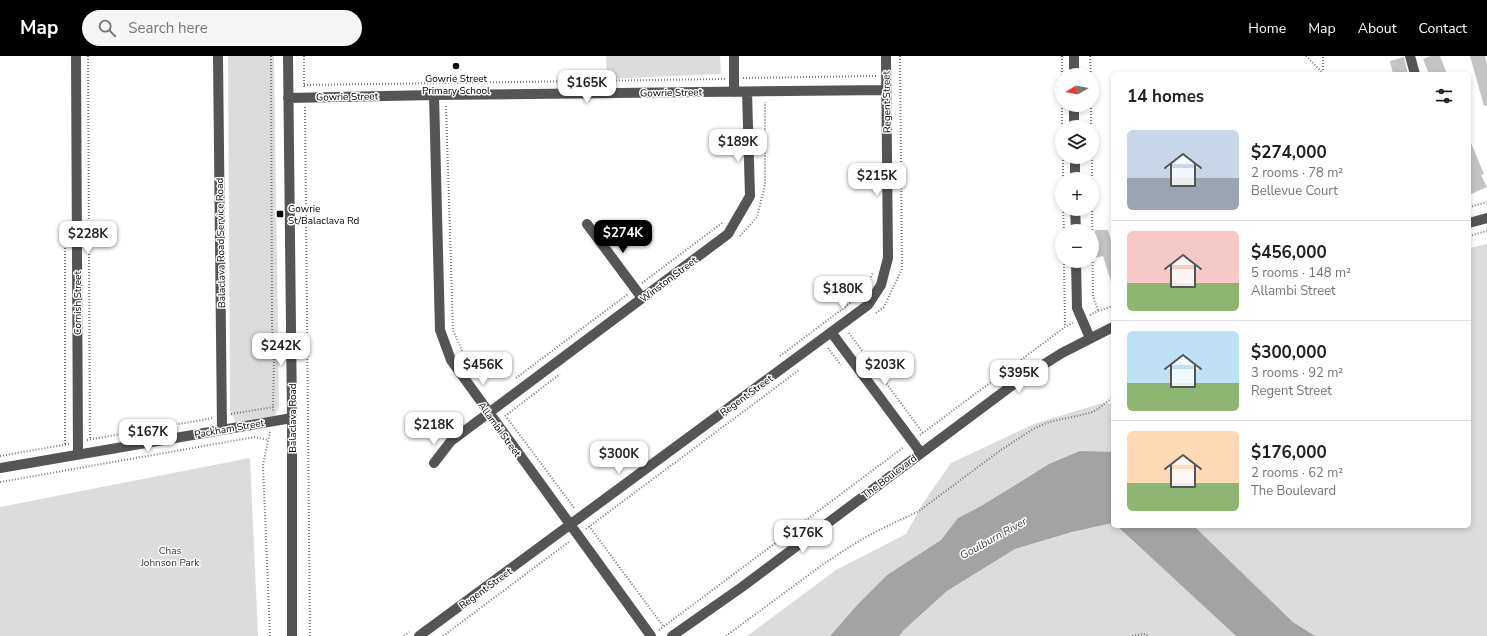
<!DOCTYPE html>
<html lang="en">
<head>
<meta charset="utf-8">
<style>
  :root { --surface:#fff; --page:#f6f6f6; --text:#202124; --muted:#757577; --line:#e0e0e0; --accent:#000 }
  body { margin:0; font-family:"Nunito Sans",sans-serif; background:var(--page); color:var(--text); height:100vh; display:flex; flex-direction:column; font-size:15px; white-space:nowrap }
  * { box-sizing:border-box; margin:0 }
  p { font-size:13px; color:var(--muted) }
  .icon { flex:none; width:22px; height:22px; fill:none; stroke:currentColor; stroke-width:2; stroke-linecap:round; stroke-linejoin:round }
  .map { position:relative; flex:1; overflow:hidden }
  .details { position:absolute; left:1111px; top:16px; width:360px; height:456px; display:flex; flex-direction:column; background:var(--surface); border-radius:6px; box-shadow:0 2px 6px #0003 }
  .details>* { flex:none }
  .needle { width:26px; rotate:260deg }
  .buttons { position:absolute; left:1055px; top:12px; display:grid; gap:8px }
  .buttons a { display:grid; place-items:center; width:44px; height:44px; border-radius:50%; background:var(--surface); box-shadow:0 2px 6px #0003; font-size:20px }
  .price { position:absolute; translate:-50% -34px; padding:0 9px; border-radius:8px; background:#fff; color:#222; font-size:13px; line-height:26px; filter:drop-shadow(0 1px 2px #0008) }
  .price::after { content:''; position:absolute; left:50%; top:24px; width:12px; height:9px; margin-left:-6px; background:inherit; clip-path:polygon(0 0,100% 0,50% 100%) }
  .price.current { background:var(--accent); color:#fff }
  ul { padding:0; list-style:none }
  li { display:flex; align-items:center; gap:12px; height:100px; padding:0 16px }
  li+li { border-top:1px solid var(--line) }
  li span { display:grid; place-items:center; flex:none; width:112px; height:80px; border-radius:6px; color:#555 }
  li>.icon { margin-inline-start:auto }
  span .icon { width:48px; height:48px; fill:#fffc; stroke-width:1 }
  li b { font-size:17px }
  h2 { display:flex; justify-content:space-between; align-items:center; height:48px; padding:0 16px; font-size:17px }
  header { display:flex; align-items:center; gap:24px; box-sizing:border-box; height:56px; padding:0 20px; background:var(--accent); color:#fff }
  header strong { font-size:19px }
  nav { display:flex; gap:22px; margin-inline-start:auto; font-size:14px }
  .search { width:280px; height:36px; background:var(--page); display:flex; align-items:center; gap:10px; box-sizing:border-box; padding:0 14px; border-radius:22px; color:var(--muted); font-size:15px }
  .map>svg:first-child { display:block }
  .green { fill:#dcdcdc }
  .water { fill:#a3a3a3 }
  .building { fill:#c4c4c4 }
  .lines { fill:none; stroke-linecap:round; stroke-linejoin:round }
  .path { stroke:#777; stroke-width:2; stroke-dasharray:1 2; stroke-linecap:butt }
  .minor { stroke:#555; stroke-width:10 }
  .poi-dot { fill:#000; stroke:#fff; stroke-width:1.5 }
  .labels { text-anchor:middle; stroke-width:3; stroke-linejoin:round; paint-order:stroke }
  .poi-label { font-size:10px; fill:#000; stroke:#fff }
  .street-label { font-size:10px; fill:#000; stroke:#fff }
  .park-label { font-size:10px; fill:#333; stroke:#fff }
  .water-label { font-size:11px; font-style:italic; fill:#444; stroke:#fff }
</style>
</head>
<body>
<header>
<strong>Map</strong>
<div class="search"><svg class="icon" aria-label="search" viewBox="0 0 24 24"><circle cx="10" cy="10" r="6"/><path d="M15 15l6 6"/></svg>Search here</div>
<nav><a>Home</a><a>Map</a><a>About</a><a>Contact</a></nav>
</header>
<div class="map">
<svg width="1487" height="580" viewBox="0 0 1487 580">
  <rect width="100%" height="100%" fill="#fff"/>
  <path class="green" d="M228,0h46l5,350 -4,10 -39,6 -6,-11z
    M606,0h114l1,18 -114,5z
    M1487,188v392h-172l-22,-14 -99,-96h275v-278z
    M1102,347l11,1v48l-64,12 -68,42 -23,12 -17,22 -54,35 -29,29 -28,32h-83l89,-66 70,-36 17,-31 28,-40 83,-39z
    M250,402l8,178h-258v-129z
    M1113,467v3h4l119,110h-337l5,-6 43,-39 68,-42 57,-17z"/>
  <path class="water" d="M1080,395l33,1v71l-41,9 -57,17 -68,42 -43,39 -5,6h-69l28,-32 29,-29 54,-35 17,-22 23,-12 68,-42z
    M1117,470h77l99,96 22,14h-79z"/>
  <path class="building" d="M1431,0h9l7,18h-18l-6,-15z
    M1470,0h15l2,9v40l-3,1z
    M1404,1l4,17h-15l-3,-13z
    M1469,82l15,36 -3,1 6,12 -18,8z
    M1095,174h13l4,14 1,-1v39h-2l-8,-26 -8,2z"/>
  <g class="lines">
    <path class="path" d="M88,0l2,384
      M271,0l1,269 2,34 -1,48
      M304,0v33
      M1062,0v36
      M1090,0l1,19
      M1306,0l17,17
      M1323,17v-17
      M743,22l134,-2
      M304,29l421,-6
      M1062,49v22
      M1091,49v22
      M446,50l7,224 15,34
      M305,51l5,529
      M1063,101v22
      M1092,101v22
      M1092,146l1,94 5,15
      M1469,151l18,-5
      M1063,153l1,22
      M740,180l17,-19 8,-32v-83
      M1469,180l18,-5
      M1064,205l1,66
      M642,227l80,-60
      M866,232l7,-16
      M876,257l8,-6 18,-38 -2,-213
      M1090,259l8,-4 15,-5
      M849,277l74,100
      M828,292l13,17
      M780,300l81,-61
      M516,322l112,-84
      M231,358l42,-7v5
      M505,360l55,-42
      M507,362l68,91
      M920,379l145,-108 8,-4
      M87,384l126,-22
      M65,388v-214
      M0,400l69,-12
      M0,426l255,-45 13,3
      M589,470l74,100
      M586,473l213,-159
      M659,574l245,-183
      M270,580l-7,-171 7,-33
      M404,580l5,-4
      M443,580l127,-95
      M726,580l96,-71 32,-21 23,-13 42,-20 79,-59 35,-23 16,-7 41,-9 8,-4 15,-12
      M1132,580l12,-2 5,2"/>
    <path class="minor" d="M76,0l2,398
      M218,0l4,373
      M288,0l4,362v218
      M734,0v36
      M1074,0v19
      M1410,0l5,18
      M434,39l6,235 11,30 200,276
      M288,42l146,-3 452,-5
      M1074,49v22
      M1075,101v22
      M1075,153l1,22
      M1469,167l18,-5
      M587,168l55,74
      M1076,205l1,47 13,30
      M831,276l90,121
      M434,407l17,-22 277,-207 22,-38 -3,-104
      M0,412l292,-50
      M419,580l449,-331 13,-20 7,-27 -2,-202
      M672,580l70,-49 280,-209 40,-25 51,-26"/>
  </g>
  <g class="poi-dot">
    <circle cx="456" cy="10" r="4"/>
    <rect x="276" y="154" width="8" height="8" rx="2"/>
  </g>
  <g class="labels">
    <g class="poi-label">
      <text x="456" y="26">Gowrie Street<tspan x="456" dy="12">Primary School</tspan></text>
      <text x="288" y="156" text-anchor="start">Gowrie<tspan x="288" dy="12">St/Balaclava Rd</tspan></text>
    </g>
    <g class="street-label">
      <text transform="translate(671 36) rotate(-1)" y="4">Gowrie Street</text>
      <text transform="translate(347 40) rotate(-1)" y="4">Gowrie Street</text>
      <text transform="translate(886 46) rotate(-91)" y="4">Regent Street</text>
      <text transform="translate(220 187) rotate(-91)" y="4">Balaclava Road Service Road</text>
      <text transform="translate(668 223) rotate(-37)" y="4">Winston Street</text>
      <text transform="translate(77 247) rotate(-90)" y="4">Cornish Street</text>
      <text transform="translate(746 339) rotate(-36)" y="4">Regent Street</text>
      <text transform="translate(292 362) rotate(-90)" y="4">Balaclava Road</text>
      <text transform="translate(229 372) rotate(-10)" y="4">Packham Street</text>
      <text transform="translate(500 373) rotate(54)" y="4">Allambi Street</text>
      <text transform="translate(889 420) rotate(-37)" y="4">The Boulevard</text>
      <text transform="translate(485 532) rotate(-36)" y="4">Regent Street</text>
    </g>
    <g class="park-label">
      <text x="170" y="498">Chas<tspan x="170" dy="12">Johnson Park</tspan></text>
    </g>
    <g class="water-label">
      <text transform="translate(993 482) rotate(-29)" y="4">Goulburn River</text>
    </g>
  </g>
</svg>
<div class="buttons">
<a><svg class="needle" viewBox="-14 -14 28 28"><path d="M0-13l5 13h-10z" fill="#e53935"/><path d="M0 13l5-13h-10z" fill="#757577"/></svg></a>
<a><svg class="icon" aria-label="layers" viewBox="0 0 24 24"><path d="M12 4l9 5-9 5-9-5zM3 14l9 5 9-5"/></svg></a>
<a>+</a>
<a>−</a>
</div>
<b class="price" style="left:587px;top:48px">$165K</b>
<b class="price" style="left:738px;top:107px">$189K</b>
<b class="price" style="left:877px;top:141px">$215K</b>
<b class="price current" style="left:623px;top:198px">$274K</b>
<b class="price" style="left:88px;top:199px">$228K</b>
<b class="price" style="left:843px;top:254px">$180K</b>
<b class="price" style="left:281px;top:311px">$242K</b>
<b class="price" style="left:483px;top:330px">$456K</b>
<b class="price" style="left:885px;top:330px">$203K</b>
<b class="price" style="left:1019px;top:338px">$395K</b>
<b class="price" style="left:434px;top:390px">$218K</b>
<b class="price" style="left:148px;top:397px">$167K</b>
<b class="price" style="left:619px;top:419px">$300K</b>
<b class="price" style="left:803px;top:498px">$176K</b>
<section class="details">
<h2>14 homes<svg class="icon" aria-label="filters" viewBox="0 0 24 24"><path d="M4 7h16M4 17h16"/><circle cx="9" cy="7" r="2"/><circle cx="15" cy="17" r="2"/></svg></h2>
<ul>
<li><span style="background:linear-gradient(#c9d6e8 60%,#9aa5b1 0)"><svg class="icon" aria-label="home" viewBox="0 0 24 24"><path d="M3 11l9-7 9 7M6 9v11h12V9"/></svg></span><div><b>$274,000</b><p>2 rooms · 78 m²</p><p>Bellevue Court</p></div></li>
<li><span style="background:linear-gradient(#f6c9c9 65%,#8fb573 0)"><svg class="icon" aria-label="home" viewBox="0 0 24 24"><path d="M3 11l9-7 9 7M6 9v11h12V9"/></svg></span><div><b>$456,000</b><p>5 rooms · 148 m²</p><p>Allambi Street</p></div></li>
<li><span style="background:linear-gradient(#bfe0f5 65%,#8fb573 0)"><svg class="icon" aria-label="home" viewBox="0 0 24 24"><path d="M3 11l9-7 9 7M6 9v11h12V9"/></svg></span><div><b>$300,000</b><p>3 rooms · 92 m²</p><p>Regent Street</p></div></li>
<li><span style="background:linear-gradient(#ffd9b3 65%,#8fb573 0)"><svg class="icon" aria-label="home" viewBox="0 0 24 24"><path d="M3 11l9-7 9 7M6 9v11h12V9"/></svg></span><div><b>$176,000</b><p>2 rooms · 62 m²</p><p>The Boulevard</p></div></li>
</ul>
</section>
</div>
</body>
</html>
